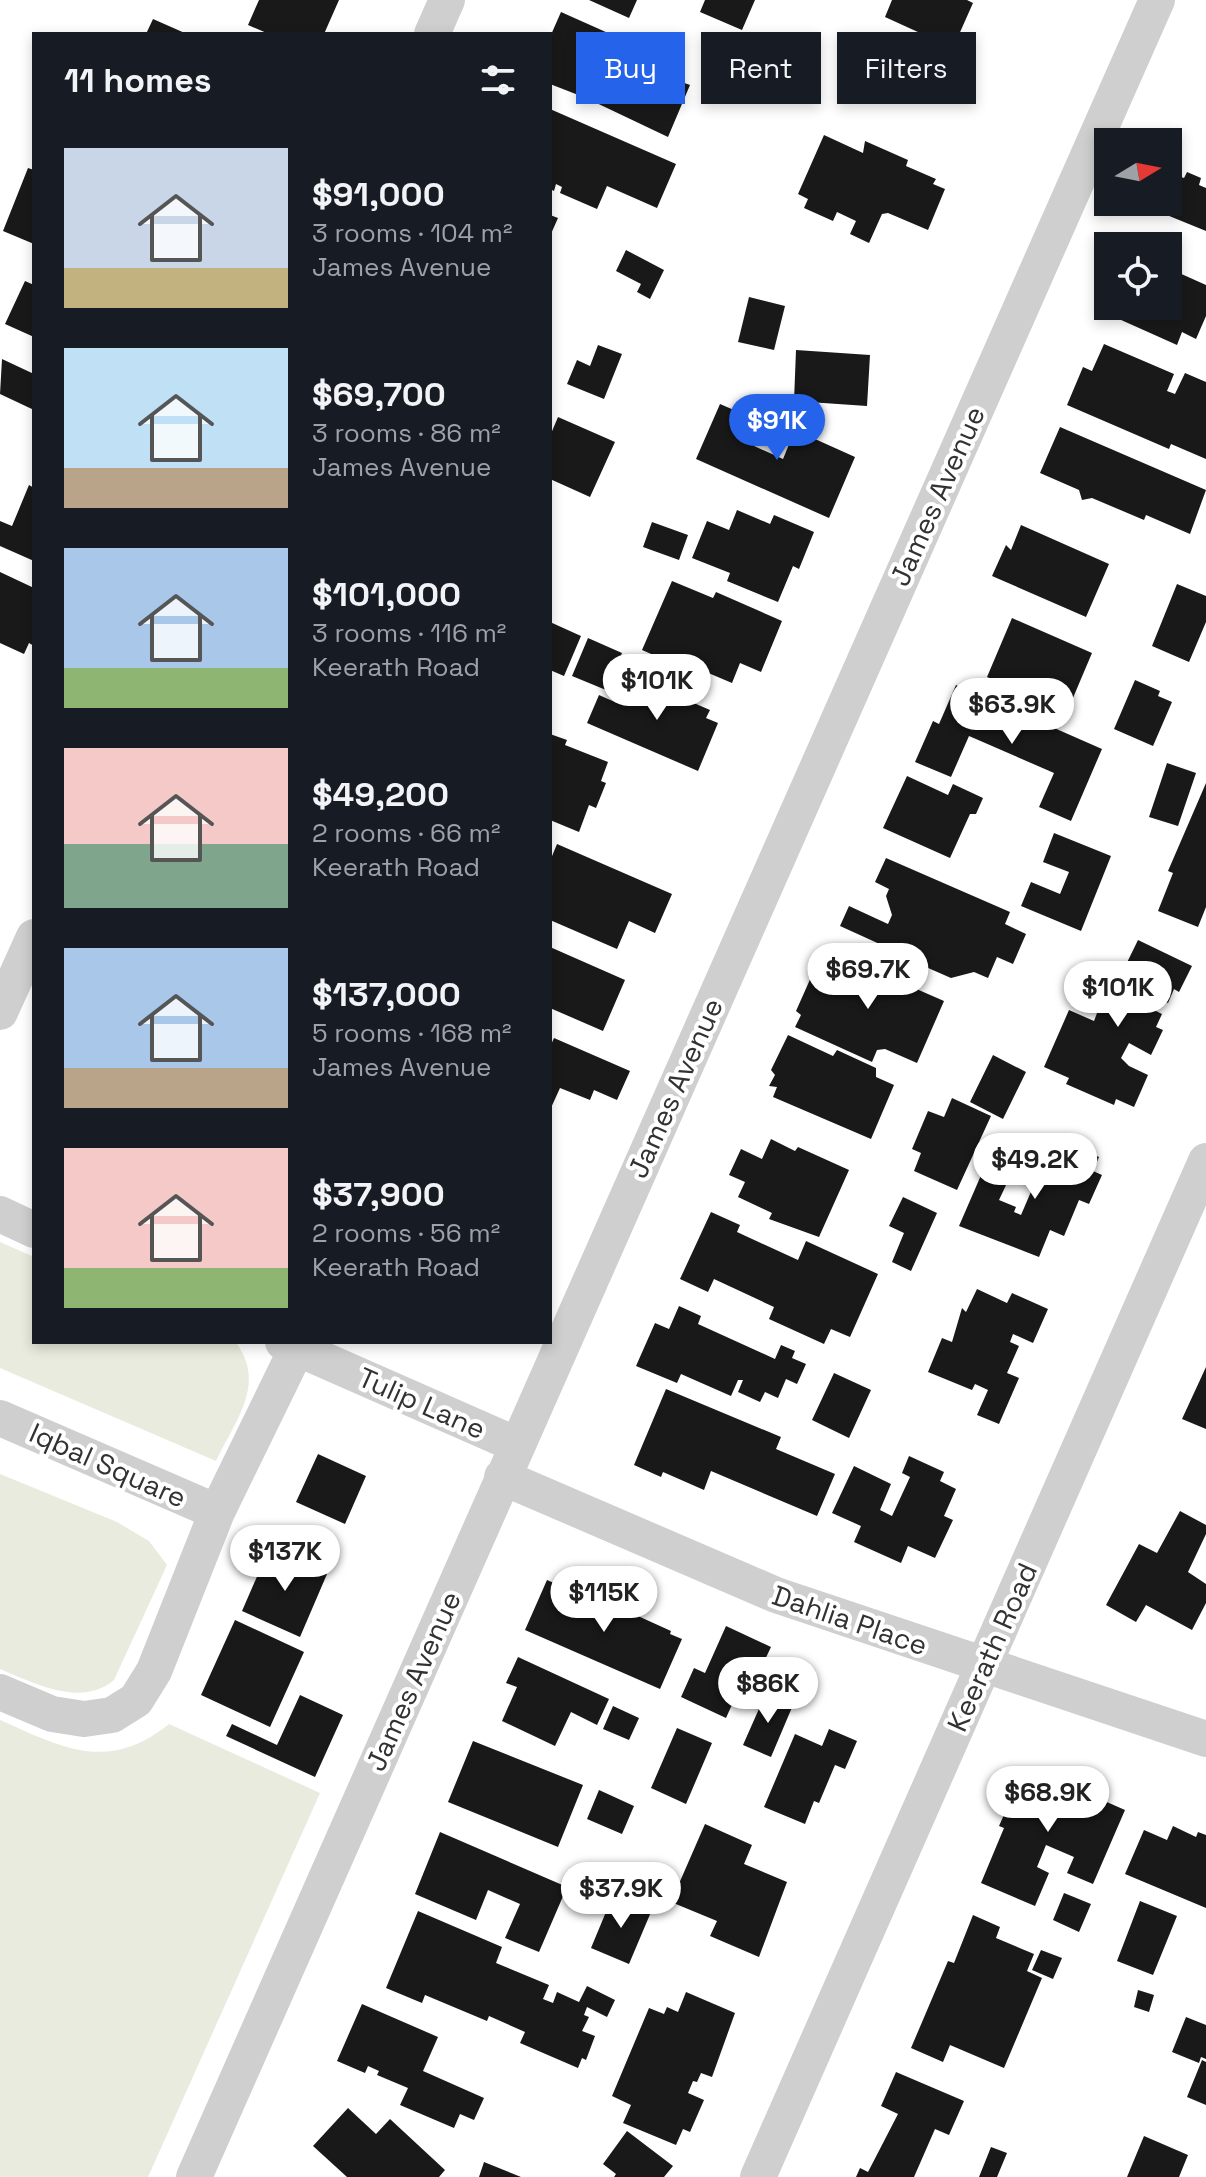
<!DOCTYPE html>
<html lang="en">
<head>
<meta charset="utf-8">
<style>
  :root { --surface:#171b24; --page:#20242c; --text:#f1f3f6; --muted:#9ea1a6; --accent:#2563eb }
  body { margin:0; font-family:"Space Grotesk",sans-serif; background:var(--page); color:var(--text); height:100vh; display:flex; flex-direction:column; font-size:30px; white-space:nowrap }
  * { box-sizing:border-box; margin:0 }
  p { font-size:26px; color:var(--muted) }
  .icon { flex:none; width:44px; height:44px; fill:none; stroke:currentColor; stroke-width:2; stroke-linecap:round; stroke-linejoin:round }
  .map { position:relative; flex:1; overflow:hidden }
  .drawer { position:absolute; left:32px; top:32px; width:520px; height:1312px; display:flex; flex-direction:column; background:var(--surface); border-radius:0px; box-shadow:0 4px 12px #0003 }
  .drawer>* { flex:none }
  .top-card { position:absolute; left:576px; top:32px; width:510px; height:72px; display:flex; gap:16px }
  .needle { width:52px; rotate:80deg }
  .tools { position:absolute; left:1094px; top:128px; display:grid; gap:16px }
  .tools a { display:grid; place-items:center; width:88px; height:88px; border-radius:0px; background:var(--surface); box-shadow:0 4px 12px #0003; font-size:40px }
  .price { position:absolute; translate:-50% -68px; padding:0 18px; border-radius:28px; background:#fff; color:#222; font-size:26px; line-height:52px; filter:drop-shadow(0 2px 4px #0008) }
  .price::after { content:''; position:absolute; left:50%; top:48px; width:24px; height:18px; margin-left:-12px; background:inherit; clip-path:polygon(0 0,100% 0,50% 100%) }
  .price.active { background:var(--accent); color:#fff }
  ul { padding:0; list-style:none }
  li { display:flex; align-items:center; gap:24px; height:200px; padding:0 32px }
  li span { display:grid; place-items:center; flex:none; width:224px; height:160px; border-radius:0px; color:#555 }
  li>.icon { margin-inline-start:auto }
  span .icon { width:96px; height:96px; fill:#fffc; stroke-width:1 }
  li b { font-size:34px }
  h2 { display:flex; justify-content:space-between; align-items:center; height:96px; padding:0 32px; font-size:34px }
  .tag { padding:0 28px; border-radius:0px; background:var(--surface); box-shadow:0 4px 12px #0003; font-size:28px; line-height:72px }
  .tag.active { background:var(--accent); color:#fff }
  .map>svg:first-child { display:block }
  .green { fill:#e8ebdd }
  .building { fill:#191919 }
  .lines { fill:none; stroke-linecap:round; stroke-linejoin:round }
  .minor { stroke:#cfcfcf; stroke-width:36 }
  .labels { text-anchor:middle; stroke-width:8; stroke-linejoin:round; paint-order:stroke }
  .street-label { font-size:28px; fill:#323232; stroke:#fff }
</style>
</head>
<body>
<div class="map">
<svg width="1206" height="2177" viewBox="0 0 1206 2177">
  <rect width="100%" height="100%" fill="#fff"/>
  <path class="green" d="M0,1242l34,15v85l203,2c29,41 -2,77 -21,117l-216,-93z
    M0,1474l117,48 32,19 18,24 -53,115c-33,28 -80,3 -114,-11z
    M0,1720c63,28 108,53 169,4l151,69 -172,384h-148z"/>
  <path class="building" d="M259,0h80l-15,34h-55l-21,-9z
    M589,0h48l-8,18z
    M705,0h50l-13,30 -42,-18z
    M892,0h75l6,3 -20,45 -68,-31z
    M561,12l56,25 -11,25h-5l11,5 3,-9 75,27 -22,52 -82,-39 -36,-14v-47z
    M153,19l34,15h-41z
    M550,109l126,55 -19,44 -50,-22 -10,23 -37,-16 2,-6 -6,-3 -2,7 -4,-2z
    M824,135l39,18 2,-12 43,19 -2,6 30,13 -3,5 12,5 -17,41 -40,-17 -6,1 -13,29 -19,-9 6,-13 -19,-9 -4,9 -29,-13 4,-9 -10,-5z
    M28,168l6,2v74l-31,-13z
    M1187,172l14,6 -2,7 7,3v43l-49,-20 4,-9h7v-17l5,-11 11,4z
    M550,215l8,3 -8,18z
    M626,250l38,20 -14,29 -13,-7 4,-8 -25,-13z
    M1168,268l38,17v31l-10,23 -14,-7 -5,13 -67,-30 4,-9h54z
    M25,281l9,4v52l-29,-13z
    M749,297l36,9 -11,44 -36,-8z
    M1104,344l70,30 -7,17 8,3 10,-21 21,9v77l-35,-15 -2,5 -102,-44 16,-38 9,4z
    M598,345l24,9 -18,45 -37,-15 10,-24 13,6z
    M796,350l74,5 -3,51 -73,-5z
    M2,359l32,15v36l-34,-16z
    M720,404l44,19 -10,23 29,13 12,-29 60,27 -26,61 -133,-59z
    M558,417l57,25 -25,55 -40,-18v-43z
    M1060,427l146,63 -16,44 -44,-19 -2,5 -52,-22 -10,2 -3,-10 -39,-17z
    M29,485l5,3v73l-34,-15v-25l12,5z
    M737,510l33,14 4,-9 40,17 -15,37 -6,-3 -15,36 -51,-21 3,-8 -38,-15 15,-37 22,9z
    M652,522l36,13 -9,25 -36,-13z
    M1021,525l88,39 -23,53 -94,-41 14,-31 5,5z
    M0,572l34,16v58l-5,-3 -5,11 -24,-11z
    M672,581l41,17 3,-6 66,29 -21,51 -21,-9 -8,20 -26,-11v6l-64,-28z
    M1177,584l29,12v26l-17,40 -37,-16z
    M1012,618l80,35 -25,59 -80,-35z
    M550,622l31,14 -17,40 -14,-6z
    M588,638l34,15 -16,37 -34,-14z
    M629,675l81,35 -4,8 12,5 -20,48 -111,-48 12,-28 18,8z
    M1135,680l25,11 -2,5 14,6 -19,44 -39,-17z
    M956,685l146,64 -31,72 -32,-14 15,-34 -85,-37 -18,41 -36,-15 18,-41 6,3z
    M550,734l17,6 -2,5 43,17 -7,19 5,2 -10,25 -7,-3 -10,27 -29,-12z
    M1167,763l29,10 -18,53 -29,-9z
    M907,776l41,19 5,-11 30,14 -7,16h-6l-20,44 -67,-30z
    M1206,783v124l-8,20 -40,-16 15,-38 -5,-2z
    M1054,833l57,23 -30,75 -60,-25 10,-24 29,12 9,-22 -26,-10z
    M557,844l115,50 -17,39 -26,-12 -12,28 -67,-29v-59z
    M886,858l124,54 -5,12 21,10 -13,30 -16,-7 -9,21 -14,-6 -23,6 -32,-14 3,-6 -25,-12 -2,5 -55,-25 9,-20 39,18 4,-9 -6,-19 3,-7 -14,-7z
    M1138,940l54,26 -13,26 -5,-3 -6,14 -17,-8 -5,11 16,8 -6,13 7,3 -12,25 -22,-12 -8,15 8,8 19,9 -14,32 -18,-8 -2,6 -48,-21 3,-6 -25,-11 25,-57 25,11 5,-13 9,3 12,-27 -2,-3z
    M550,947l75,33 -22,51 -53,-23z
    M820,957l47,21 8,-20 34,16 -4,10 39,17 -27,62 -32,-14 -8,1 -5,12 -77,-35 6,-12 -5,-4z
    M788,1035l45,21 4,-6 39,18v9l18,8 -23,54 -98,-42 4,-10 -8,-1 6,-11 -4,-5z
    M554,1038l76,33 -13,29 -23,-10 -4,10 -30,-12 -10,22v-63z
    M993,1055l33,17 -23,47 -33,-17z
    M952,1098l39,18 -34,74 -43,-19 7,-18 -9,-4 16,-38 16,6z
    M1054,1138l45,19 -6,14 9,4 -13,29 -10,-4 -15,36 -14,-6 -11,27 -80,-31 23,-53 25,10 -8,17 17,7 -2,5 7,3z
    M771,1139l24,12 3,-4 51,23 -30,67 -50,-18 3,-6 -34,-16 7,-15 -16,-7 12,-26 21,10z
    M903,1197l34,16 -26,58 -19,-9 12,-29 -15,-7z
    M711,1212l29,13 -3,7 61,28 8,-19 72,33 -28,63 -19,-8 -7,15 -55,-25 5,-12 -60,-28 -6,13 -28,-13z
    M977,1289l30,14 5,-10 36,16 -15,34 -20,-9 -3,8 9,4 -12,27 12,5 -20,46 -22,-9 11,-25 -13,-6 -3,6 -44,-18 14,-34 10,4 10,-34 4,4z
    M679,1306l22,10 -3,8 77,35 6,-14 14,6 -3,7 14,6 -9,20 -11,-5 -8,19 -13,-6 -5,10 -22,-10 5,-12h-5l-7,16 -50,-22 -4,9 -41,-17 19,-43 14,6z
    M1206,1367v62l-24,-10z
    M834,1373l37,17 -22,48 -37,-18z
    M666,1389l115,48 -5,12 59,25 -18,42 -106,-45 -7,19 -41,-18 -2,5 -27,-12z
    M318,1454l48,22 -21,48 -49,-22z
    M909,1456l35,16 -4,9 16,8 -12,27 9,4 -18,38 -27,-12 -7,17 -47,-21 7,-16 -29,-13 22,-47 37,18 -11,26 12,6 18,-39 -8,-4z
    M1180,1511l26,14v9l-18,38 18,12v19l-14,27 -46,-25 -10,17 -30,-17 33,-61 18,9z
    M269,1549l58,25 -27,63 -58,-26z
    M547,1580l37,16 1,-4 86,39 -1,3 12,5 -22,50 -135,-59z
    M235,1620l69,32 -34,75 -69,-32z
    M726,1626l45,21 -17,36 -10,-5 -18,40 -45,-21 13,-29 11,5z
    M518,1657l91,42 -12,26 -26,-13 -16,34 -53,-25 15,-34 -11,-4z
    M766,1693l27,12 -22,52 -28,-12z
    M300,1695l43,20 -28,62 -89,-41 6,-12 45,21z
    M613,1706l26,12 -10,22 -26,-11z
    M677,1728l35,15 -26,61 -35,-16z
    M829,1729l28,12 -12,28 -10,-4 -16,38 -5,-2 -9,23 -41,-17 31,-73 27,12z
    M473,1741l110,44 -25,62 -110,-45z
    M1025,1766l100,44 -32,74 -26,-11 7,-16 -28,-12 -9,22 12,6 -14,33 -54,-23 23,-55 -5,-2 8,-18 -10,-5 9,-22 10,5z
    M599,1790l35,16 -12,28 -35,-15z
    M705,1824l47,21 -8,19 43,18 -28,75 -49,-21 7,-15 -46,-19z
    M1173,1826l23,11 2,-5 8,3v73l-81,-34 19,-44 23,10z
    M440,1832l127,55 -28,65 -34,-14 15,-34 -32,-14 -12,30 -61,-26z
    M1064,1893l27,11 -12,28 -26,-12z
    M613,1895l38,17 -22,52 -38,-16z
    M1140,1901l37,15 -24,59 -36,-14z
    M418,1911l84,36 -6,16 53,22 -6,14 10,4 4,-11 22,10 8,-16 28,14 -8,17 -20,-10 -3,8 5,2 -7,14 13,5 -9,24 -4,-2 -4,10 -58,-25 5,-11 -36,-16 -2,5 -62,-26 -3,8 -36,-15z
    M973,1915l27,12 -4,11 38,16 -7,17 15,7 -38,90 -54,-23 -7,17 -32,-14 37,-87 6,2z
    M1041,1950l21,8 -9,21 -21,-9z
    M1138,1990l16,5 -5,17 -15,-5z
    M686,1992l49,21 -23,64 -11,-4 -4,9 -4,-1 -5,12 16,7 -14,32 -7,-3 -7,16 -53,-22 8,-18 -19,-9 37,-88 15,6 3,-7 11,5z
    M362,2004l76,33 -15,34 61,27 -10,22 -14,-6 -6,14 -54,-23 8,-17 -31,-13 2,-4 -11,-5 -3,7 -28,-12z
    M1186,2017l20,8v34l-5,-2 -2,6 -27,-11z
    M1202,2060l4,2v43l-19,-8z
    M896,2072l68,29 -15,34 -14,-6 -21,48h-58l4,-9 8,4 30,-58 -17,-8z
    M348,2108l28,26 14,-15 55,51 -6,7h-92l-34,-31z
    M627,2131l46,35 -9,11h-50l2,-3 -13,-10z
    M1144,2136l44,19 -9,22h-52z
    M991,2147l16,6 -10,24h-18z
    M484,2162l37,15h-42z"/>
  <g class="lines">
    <path class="minor" d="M432,34l15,-34
      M0,1012l34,-75
      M0,1214l34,16
      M283,1342l234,103
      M0,1418l217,94
      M502,1477l274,118 430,144
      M0,1692l52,22 32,5 28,-4 24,-15 18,-29 63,-159 80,-164
      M194,2177l963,-2177
      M758,2177l448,-1016"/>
  </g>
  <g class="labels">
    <g class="street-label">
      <text transform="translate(937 496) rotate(-66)" y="10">James Avenue</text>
      <text transform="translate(675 1088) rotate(-66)" y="10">James Avenue</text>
      <text transform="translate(422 1403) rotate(24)" y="10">Tulip Lane</text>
      <text transform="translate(108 1465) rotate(24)" y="10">Iqbal Square</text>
      <text transform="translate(850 1620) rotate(19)" y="10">Dahlia Place</text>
      <text transform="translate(992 1647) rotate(-66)" y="10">Keerath Road</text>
      <text transform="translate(413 1681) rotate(-66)" y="10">James Avenue</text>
    </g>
  </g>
</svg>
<div class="tools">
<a><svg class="needle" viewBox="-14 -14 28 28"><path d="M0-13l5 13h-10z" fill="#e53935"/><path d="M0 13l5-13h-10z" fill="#9ea1a6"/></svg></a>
<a><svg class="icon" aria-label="locate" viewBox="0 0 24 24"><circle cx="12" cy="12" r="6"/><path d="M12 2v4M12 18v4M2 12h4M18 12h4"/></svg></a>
</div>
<b class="price active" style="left:777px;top:462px">$91K</b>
<b class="price" style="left:657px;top:722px">$101K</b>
<b class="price" style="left:1012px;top:746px">$63.9K</b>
<b class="price" style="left:868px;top:1011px">$69.7K</b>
<b class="price" style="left:1118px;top:1029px">$101K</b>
<b class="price" style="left:1035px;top:1201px">$49.2K</b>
<b class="price" style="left:285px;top:1593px">$137K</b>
<b class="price" style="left:604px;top:1634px">$115K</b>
<b class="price" style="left:768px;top:1725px">$86K</b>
<b class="price" style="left:1048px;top:1834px">$68.9K</b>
<b class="price" style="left:621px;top:1930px">$37.9K</b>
<div class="top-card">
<a class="tag active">Buy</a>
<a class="tag">Rent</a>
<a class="tag">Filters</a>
</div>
<section class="drawer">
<h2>11 homes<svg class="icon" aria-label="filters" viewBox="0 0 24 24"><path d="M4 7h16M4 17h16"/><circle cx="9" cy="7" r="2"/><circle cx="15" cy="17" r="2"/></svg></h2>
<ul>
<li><span style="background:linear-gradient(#c9d6e8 75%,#c2b280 0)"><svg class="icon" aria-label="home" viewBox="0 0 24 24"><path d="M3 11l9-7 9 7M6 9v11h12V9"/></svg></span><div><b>$91,000</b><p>3 rooms · 104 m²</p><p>James Avenue</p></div></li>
<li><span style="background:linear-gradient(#bfe0f5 75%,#b9a48a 0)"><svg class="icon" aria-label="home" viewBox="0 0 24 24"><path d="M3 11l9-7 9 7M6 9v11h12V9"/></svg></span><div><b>$69,700</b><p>3 rooms · 86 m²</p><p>James Avenue</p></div></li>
<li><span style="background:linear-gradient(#a9c7e8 75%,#8fb573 0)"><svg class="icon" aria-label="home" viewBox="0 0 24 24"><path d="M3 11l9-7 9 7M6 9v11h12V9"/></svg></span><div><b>$101,000</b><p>3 rooms · 116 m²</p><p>Keerath Road</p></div></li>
<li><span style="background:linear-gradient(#f6c9c9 60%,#7fa58c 0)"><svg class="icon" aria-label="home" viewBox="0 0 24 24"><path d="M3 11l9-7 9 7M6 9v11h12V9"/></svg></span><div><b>$49,200</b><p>2 rooms · 66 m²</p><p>Keerath Road</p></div></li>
<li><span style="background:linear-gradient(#a9c7e8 75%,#b9a48a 0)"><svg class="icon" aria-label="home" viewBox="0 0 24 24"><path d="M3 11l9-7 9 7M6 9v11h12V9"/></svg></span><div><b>$137,000</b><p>5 rooms · 168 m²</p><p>James Avenue</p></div></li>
<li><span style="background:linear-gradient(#f6c9c9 75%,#8fb573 0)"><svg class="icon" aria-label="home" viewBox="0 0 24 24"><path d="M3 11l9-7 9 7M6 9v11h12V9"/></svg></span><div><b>$37,900</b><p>2 rooms · 56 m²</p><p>Keerath Road</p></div></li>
</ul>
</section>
</div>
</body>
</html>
